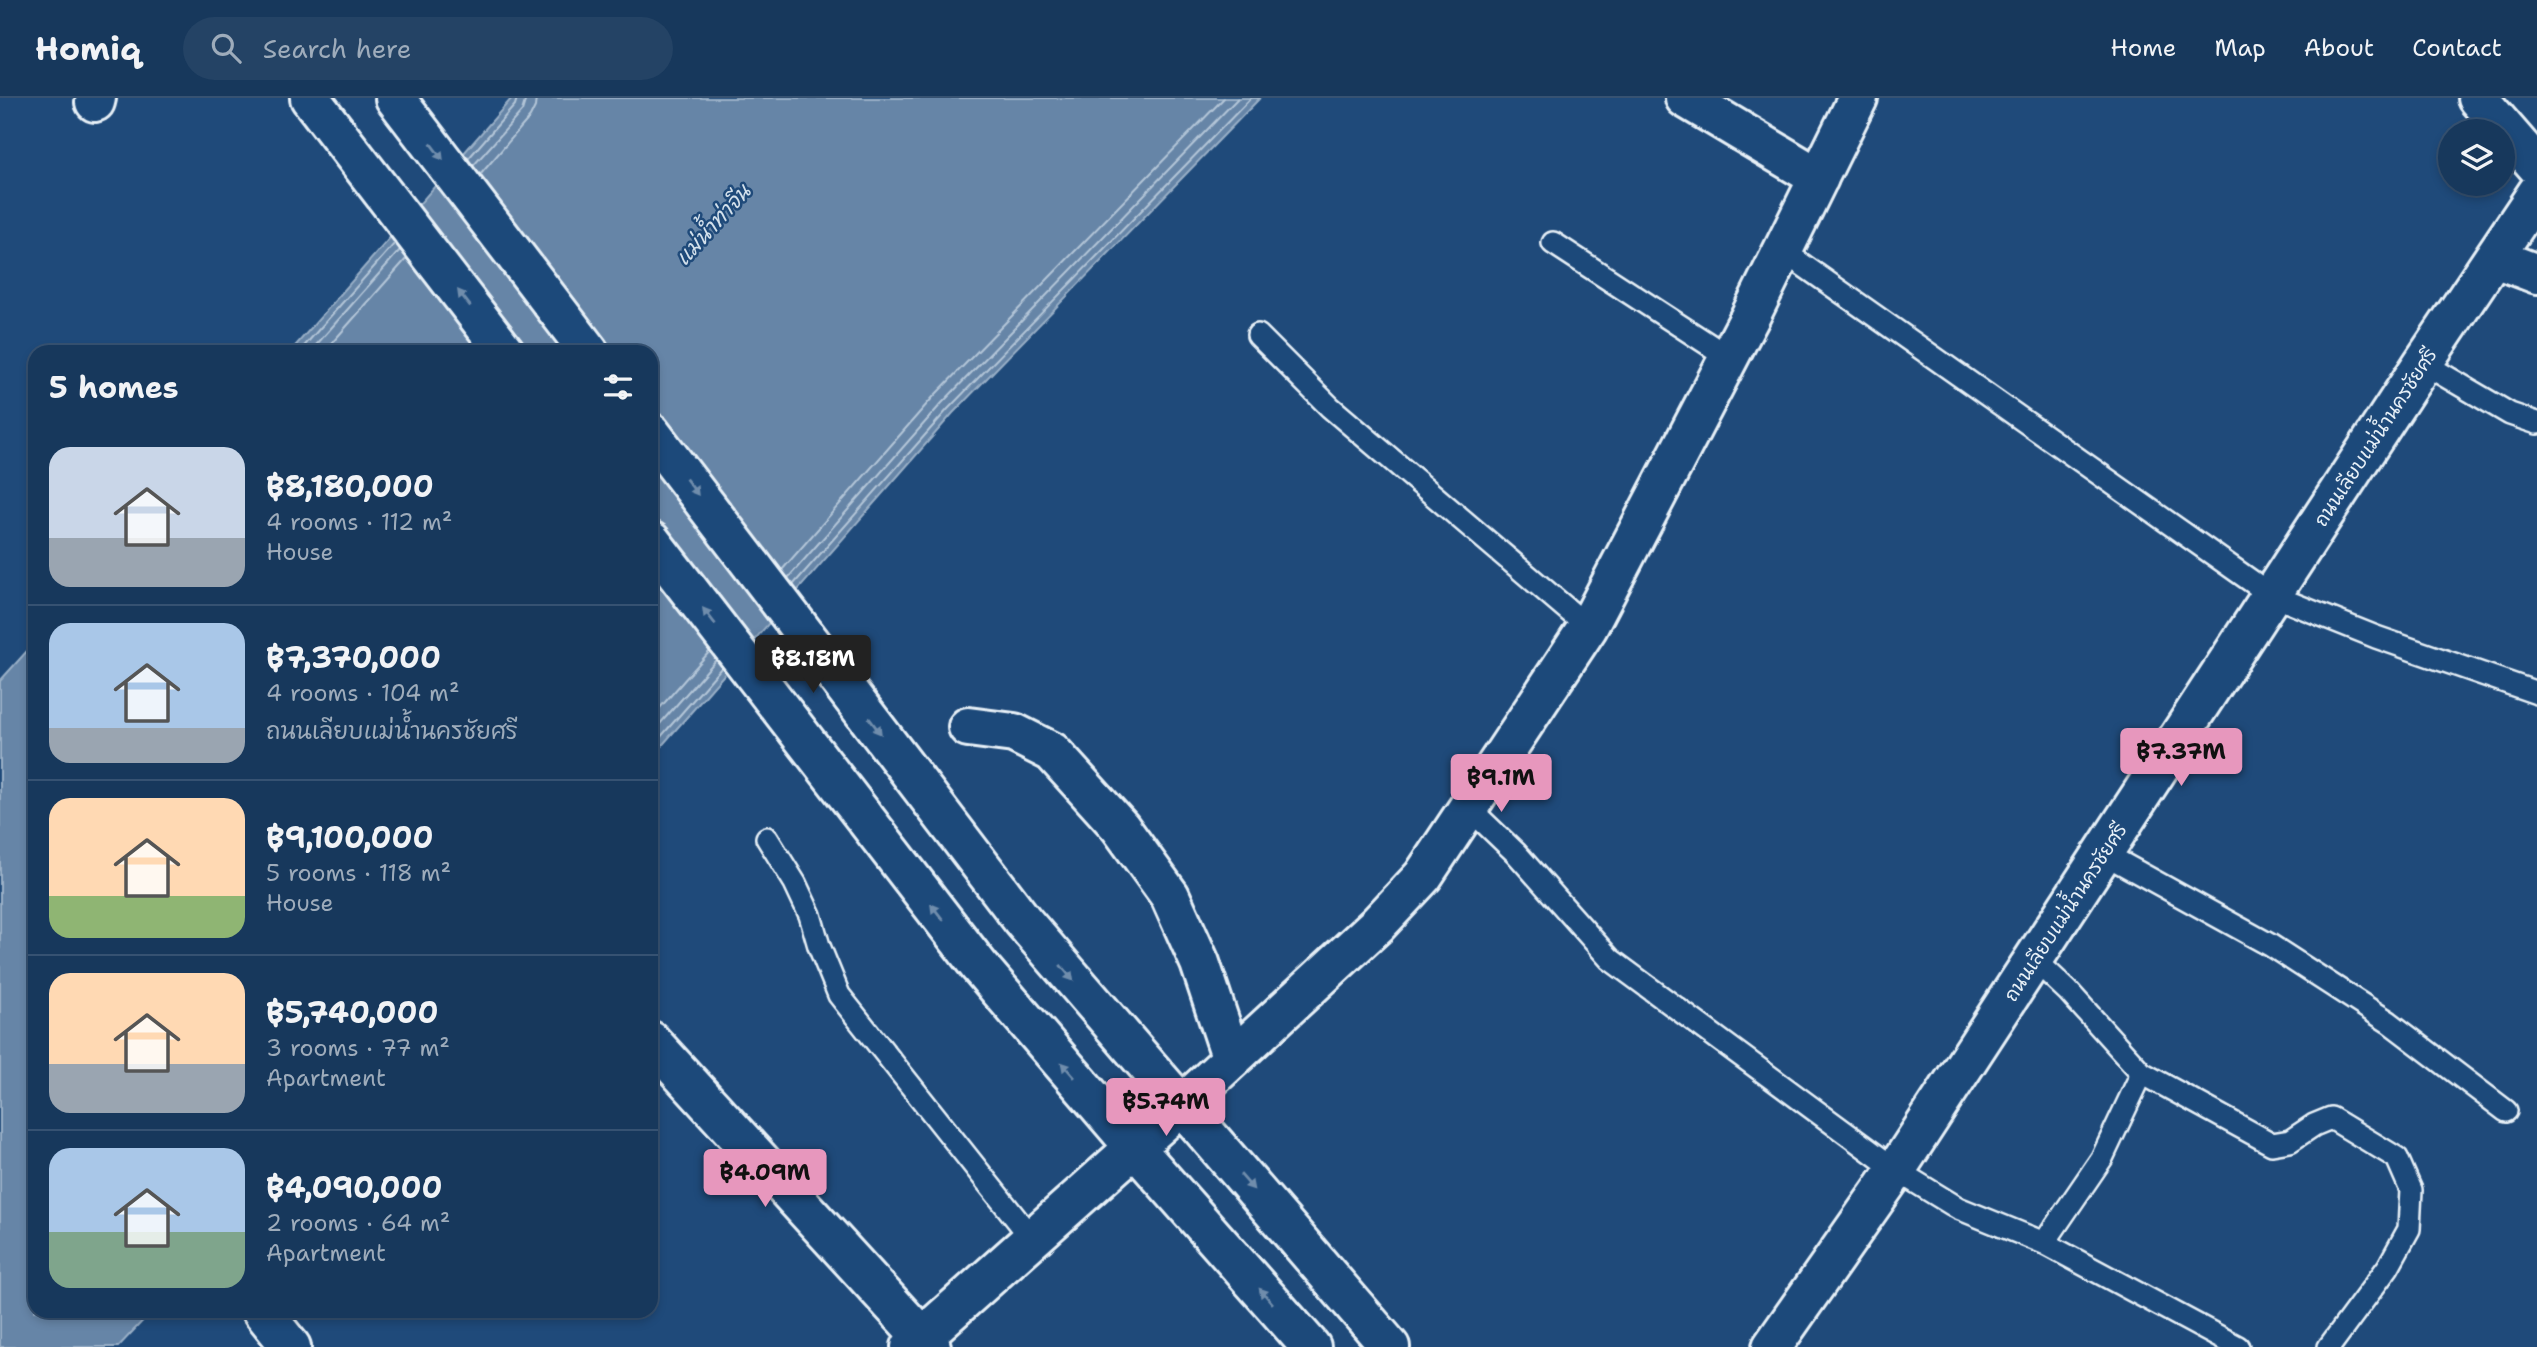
<!DOCTYPE html>
<html lang="en">
<head>
<meta charset="utf-8">
<style>
  :root { --surface:#17385c; --page:#244365; --text:#f1f3f6; --muted:#9eacbb; --line:#365272; --accent:#e797bd }
  body { margin:0; font-family:"Shantell Sans","Playpen Sans Thai",sans-serif; background:var(--page); color:var(--text); height:100vh; display:flex; flex-direction:column; font-size:26px; white-space:nowrap }
  * { box-sizing:border-box; margin:0 }
  p { font-size:23px; color:var(--muted) }
  .icon { flex:none; width:38px; height:38px; fill:none; stroke:currentColor; stroke-width:2; stroke-linecap:round; stroke-linejoin:round }
  .map { position:relative; flex:1; overflow:hidden }
  .drawer { position:absolute; left:28px; top:247px; width:630px; height:973px; display:flex; flex-direction:column; background:var(--surface); border-radius:21px; box-shadow:0 4px 10px #0003,0 0 0 2px var(--line) }
  .drawer>* { flex:none }
  .controls { position:absolute; left:2438px; top:21px; display:grid; gap:14px }
  .controls a { display:grid; place-items:center; width:77px; height:77px; border-radius:50%; background:var(--surface); box-shadow:0 4px 10px #0003,0 0 0 2px var(--line); font-size:35px }
  .price { position:absolute; translate:-50% -60px; padding:0 16px; border-radius:7px; background:var(--accent); color:#111; font-size:23px; line-height:46px; filter:drop-shadow(0 2px 4px #0008) }
  .price::after { content:''; position:absolute; left:50%; top:42px; width:21px; height:16px; margin-left:-10px; background:inherit; clip-path:polygon(0 0,100% 0,50% 100%) }
  .price.current { background:#222; color:#fff }
  ul { padding:0; list-style:none }
  li { display:flex; align-items:center; gap:21px; height:175px; padding:0 21px }
  li+li { border-top:2px solid var(--line) }
  li span { display:grid; place-items:center; flex:none; width:196px; height:140px; border-radius:21px; color:#555 }
  li>.icon { margin-inline-start:auto }
  span .icon { width:84px; height:84px; fill:#fffc; stroke-width:1 }
  li b { font-size:30px }
  h2 { display:flex; justify-content:space-between; align-items:center; height:84px; padding:0 21px; font-size:30px }
  header { display:flex; align-items:center; gap:42px; box-sizing:border-box; height:98px; padding:0 35px; background:var(--surface); border-bottom:2px solid var(--line) }
  header strong { font-size:33px }
  nav { display:flex; gap:38px; margin-inline-start:auto; font-size:24px }
  .search { width:490px; height:63px; background:var(--page); display:flex; align-items:center; gap:18px; box-sizing:border-box; padding:0 24px; border-radius:38px; color:var(--muted); font-size:26px }
  .map>svg:first-child { display:block }
  .water { fill:#6685a7; stroke:#9ab0c7; stroke-width:2 }
  .lines { fill:none; stroke-linecap:round; stroke-linejoin:round }
  .shore { stroke:#b4c6d8; stroke-width:2 }
  .lane-casing { stroke:#e8f1f8; stroke-width:26 }
  .street-casing { stroke:#e8f1f8; stroke-width:44 }
  .secondary-casing { stroke:#e8f1f8; stroke-width:44 }
  .lane { stroke:#1f4a7a; stroke-width:21 }
  .street { stroke:#1f4a7a; stroke-width:38 }
  .secondary { stroke:#1f4a7a; stroke-width:38 }
  .oneway { fill:#6f8dac }
  .labels { text-anchor:middle; stroke-width:5; stroke-linejoin:round; paint-order:stroke }
  .street-label { font-size:19px; fill:#e8f1f8; stroke:#1f4a7a }
  .water-label { font-size:21px; font-style:italic; fill:#d4e1ec; stroke:#1f4a7a }
</style>
</head>
<body>
<header>
<strong>Homiq</strong>
<div class="search"><svg class="icon" aria-label="search" viewBox="0 0 24 24"><circle cx="10" cy="10" r="6"/><path d="M15 15l6 6"/></svg>Search here</div>
<nav><a>Home</a><a>Map</a><a>About</a><a>Contact</a></nav>
</header>
<div class="map">
<svg width="2537" height="1249" viewBox="0 0 2537 1249">
  <rect width="100%" height="100%" fill="#1f4a7a"/>
  <filter id="ink" filterUnits="userSpaceOnUse"><feTurbulence type="fractalNoise" baseFrequency=".0143" numOctaves="2"/><feDisplacementMap in="SourceGraphic" scale="14" xChannelSelector="R" yChannelSelector="G"/><feConvolveMatrix kernelMatrix="1 2 1 2 8 2 1 2 1" color-interpolation-filters="sRGB"/></filter>
  <g filter="url(#ink)">
    <path class="water" d="M512,0h748l-307,315 -302,345v-406h-361z
      M35,544v669h117l-34,36h-118v-666z"/>
    <g class="lines">
      <path class="shore" d="M468,61l47,-54 2,-7
        M473,68l49,-55 4,-13
        M480,77l50,-58 5,-10 1,-9
        M299,254l96,-109
        M310,254l90,-102
        M324,254l83,-94
        M782,472l152,-174 290,-298
        M788,480l154,-175 296,-305
        M793,487l155,-176 303,-311
        M651,620l59,-67
        M651,636l65,-74
        M651,650l71,-81"/>
      <g class="lane-casing">
        <path id="lane" d="M1553,145l175,114
          M1783,153l488,344 105,42 161,56
          M1258,237l72,72 258,220
          M2423,265l87,51 27,9
          M1469,710l47,45 94,106 286,211 62,38 86,35 194,104
          M767,740l28,45 15,32 9,31 20,49 194,245
          M2103,755l167,92 119,77 117,89
          M2034,861l34,32 74,82 130,71 18,-3 24,-16 17,-7 66,40 14,32 -2,39 -21,38 -59,80
          M2044,1145l58,-85 40,-85"/>
      </g>
      <g class="street-casing">
        <path id="street" d="M1685,0l134,80
          M2478,0l59,68
          M95,4l1,-4
          M2495,160l42,16
          M968,629l46,6 38,19 68,75 50,69 30,67 32,96
          M651,943l280,306
          M262,1213l29,36
          M911,1249l270,-241 197,-182 45,-48 165,-249 162,-310 108,-219"/>
      </g>
      <g class="secondary-casing">
        <path id="secondary" d="M310,0l195,254
          M395,0l194,254
          M651,335l372,488 367,426
          M651,443l328,425 156,182 176,199
          M1772,1249l124,-177 527,-807 114,-170"/>
      </g>
      <use href="#lane" class="lane"/>
      <use href="#street" class="street"/>
      <use href="#secondary" class="secondary"/>
    </g>
    <defs><path id="oneway-solid" d="M-6-.8H1V-3.2L6.5 0L1 3.2V.8H-6Z" transform="scale(1.75)"/></defs>
    <g class="oneway">
      <use href="#oneway-solid" transform="translate(437 54) rotate(53)"/>
      <use href="#oneway-solid" transform="translate(464 200) rotate(-128)"/>
      <use href="#oneway-solid" transform="translate(692 389) rotate(53)"/>
      <use href="#oneway-solid" transform="translate(709 518) rotate(-128)"/>
      <use href="#oneway-solid" transform="translate(875 628) rotate(53)"/>
      <use href="#oneway-solid" transform="translate(937 814) rotate(-128)"/>
      <use href="#oneway-solid" transform="translate(1067 875) rotate(50)"/>
      <use href="#oneway-solid" transform="translate(1068 972) rotate(-131)"/>
      <use href="#oneway-solid" transform="translate(1247 1084) rotate(49)"/>
      <use href="#oneway-solid" transform="translate(1266 1198) rotate(-131)"/>
    </g>
  </g>
  <g class="labels">
    <g class="street-label">
      <text transform="translate(2375 339) rotate(-57)" y="7">ถนนเลียบแม่น้ำนครชัยศรี</text>
      <text transform="translate(2065 814) rotate(-57)" y="7">ถนนเลียบแม่น้ำนครชัยศรี</text>
    </g>
    <g class="water-label">
      <text transform="translate(713 127) rotate(-48)" y="7">แม่น้ำท่าจีน</text>
    </g>
  </g>
</svg>
<div class="controls">
<a><svg class="icon" aria-label="layers" viewBox="0 0 24 24"><path d="M12 4l9 5-9 5-9-5zM3 14l9 5 9-5"/></svg></a>
</div>
<b class="price current" style="left:813px;top:597px">฿8.18M</b>
<b class="price" style="left:2181px;top:690px">฿7.37M</b>
<b class="price" style="left:1501px;top:716px">฿9.1M</b>
<b class="price" style="left:1166px;top:1040px">฿5.74M</b>
<b class="price" style="left:765px;top:1111px">฿4.09M</b>
<section class="drawer">
<h2>5 homes<svg class="icon" aria-label="filters" viewBox="0 0 24 24"><path d="M4 7h16M4 17h16"/><circle cx="9" cy="7" r="2"/><circle cx="15" cy="17" r="2"/></svg></h2>
<ul>
<li><span style="background:linear-gradient(#c9d6e8 65%,#9aa5b1 0)"><svg class="icon" aria-label="home" viewBox="0 0 24 24"><path d="M3 11l9-7 9 7M6 9v11h12V9"/></svg></span><div><b>฿8,180,000</b><p>4 rooms · 112 m²</p><p>House</p></div></li>
<li><span style="background:linear-gradient(#a9c7e8 75%,#9aa5b1 0)"><svg class="icon" aria-label="home" viewBox="0 0 24 24"><path d="M3 11l9-7 9 7M6 9v11h12V9"/></svg></span><div><b>฿7,370,000</b><p>4 rooms · 104 m²</p><p>ถนนเลียบแม่น้ำนครชัยศรี</p></div></li>
<li><span style="background:linear-gradient(#ffd9b3 70%,#8fb573 0)"><svg class="icon" aria-label="home" viewBox="0 0 24 24"><path d="M3 11l9-7 9 7M6 9v11h12V9"/></svg></span><div><b>฿9,100,000</b><p>5 rooms · 118 m²</p><p>House</p></div></li>
<li><span style="background:linear-gradient(#ffd9b3 65%,#9aa5b1 0)"><svg class="icon" aria-label="home" viewBox="0 0 24 24"><path d="M3 11l9-7 9 7M6 9v11h12V9"/></svg></span><div><b>฿5,740,000</b><p>3 rooms · 77 m²</p><p>Apartment</p></div></li>
<li><span style="background:linear-gradient(#a9c7e8 60%,#7fa58c 0)"><svg class="icon" aria-label="home" viewBox="0 0 24 24"><path d="M3 11l9-7 9 7M6 9v11h12V9"/></svg></span><div><b>฿4,090,000</b><p>2 rooms · 64 m²</p><p>Apartment</p></div></li>
</ul>
</section>
</div>
</body>
</html>
